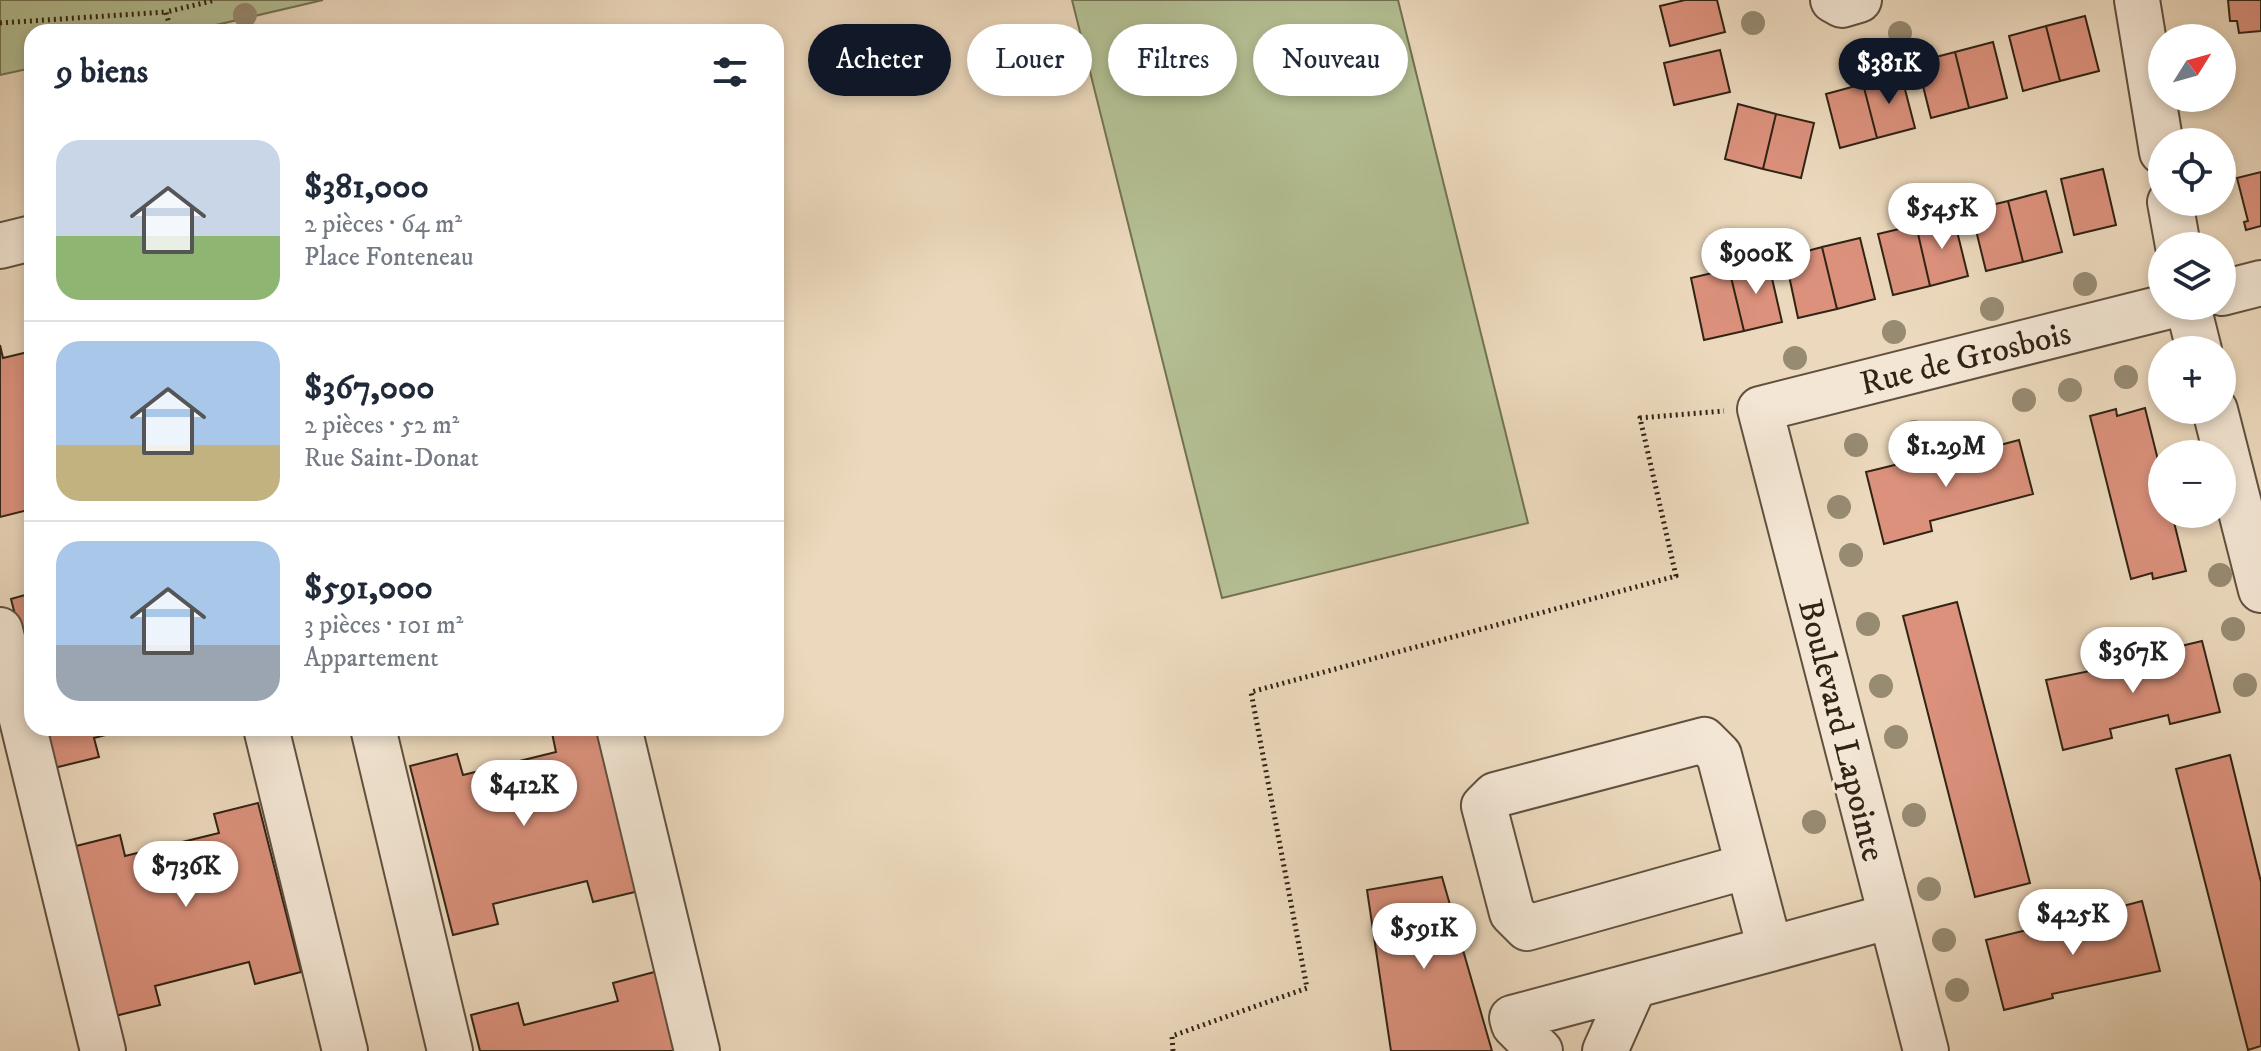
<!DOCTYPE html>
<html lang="fr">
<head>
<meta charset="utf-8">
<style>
  :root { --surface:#fff; --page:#f2f2f3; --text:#1f2937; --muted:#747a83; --line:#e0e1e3; --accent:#111827 }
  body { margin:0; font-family:"IM FELL DW Pica",serif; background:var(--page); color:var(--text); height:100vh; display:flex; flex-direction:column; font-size:30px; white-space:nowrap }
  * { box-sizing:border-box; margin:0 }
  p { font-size:26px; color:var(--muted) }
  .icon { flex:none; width:44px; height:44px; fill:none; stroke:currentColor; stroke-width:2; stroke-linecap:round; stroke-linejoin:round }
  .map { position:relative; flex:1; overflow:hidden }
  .side { position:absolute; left:24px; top:24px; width:760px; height:712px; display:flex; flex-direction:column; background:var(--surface); border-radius:24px; box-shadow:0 4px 12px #0003 }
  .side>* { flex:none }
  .hud { position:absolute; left:808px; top:24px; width:760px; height:72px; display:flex; gap:16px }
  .needle { width:52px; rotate:53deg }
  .buttons { position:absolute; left:2148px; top:24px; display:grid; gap:16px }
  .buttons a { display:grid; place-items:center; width:88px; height:88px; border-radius:50%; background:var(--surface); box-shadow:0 4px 12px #0003; font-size:40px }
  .price { position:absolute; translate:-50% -68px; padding:0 18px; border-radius:28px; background:#fff; color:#222; font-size:26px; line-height:52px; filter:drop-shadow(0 2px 4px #0008) }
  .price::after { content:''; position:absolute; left:50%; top:48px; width:24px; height:18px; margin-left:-12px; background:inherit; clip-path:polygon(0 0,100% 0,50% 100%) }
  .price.on { background:var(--accent); color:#fff }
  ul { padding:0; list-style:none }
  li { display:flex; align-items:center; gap:24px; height:200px; padding:0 32px }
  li+li { border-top:2px solid var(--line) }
  li span { display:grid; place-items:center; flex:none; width:224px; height:160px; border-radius:24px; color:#555 }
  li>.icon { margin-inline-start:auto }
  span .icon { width:96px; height:96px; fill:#fffc; stroke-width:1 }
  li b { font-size:34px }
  h2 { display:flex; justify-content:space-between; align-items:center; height:96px; padding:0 32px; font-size:34px }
  .chip { padding:0 28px; border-radius:36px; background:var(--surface); box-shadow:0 4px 12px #0003; font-size:28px; line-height:72px }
  .chip.on { background:var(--accent); color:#fff }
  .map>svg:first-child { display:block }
  .green { fill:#b4c094; stroke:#727254; stroke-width:2 }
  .building { fill:#db917c; stroke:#312415; stroke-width:2 }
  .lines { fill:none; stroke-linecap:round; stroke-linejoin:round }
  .minor-casing { stroke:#60513f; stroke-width:48 }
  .path { stroke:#312415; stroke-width:5; stroke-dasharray:2 4; stroke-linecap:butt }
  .minor { stroke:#f3e6d4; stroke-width:44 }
  .tree { fill:#978b72 }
  .labels { text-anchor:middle; stroke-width:6; stroke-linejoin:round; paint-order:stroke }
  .street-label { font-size:34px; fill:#312415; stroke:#f3e6d4 }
</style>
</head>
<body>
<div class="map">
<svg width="2261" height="1051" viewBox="0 0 2261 1051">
  <rect width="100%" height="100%" fill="#ecd9bd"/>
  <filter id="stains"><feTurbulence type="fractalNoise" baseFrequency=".0025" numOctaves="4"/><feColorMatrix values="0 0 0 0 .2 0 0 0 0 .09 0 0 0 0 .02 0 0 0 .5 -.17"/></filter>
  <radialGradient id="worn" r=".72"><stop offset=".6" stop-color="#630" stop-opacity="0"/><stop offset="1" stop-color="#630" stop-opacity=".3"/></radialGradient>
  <path class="green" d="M0,0h323l-137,32h-154v36l-32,7z
    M1072,0h326l130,523 -306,75z"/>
  <path class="building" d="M1685,0h32l8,32 -55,14 -10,-40z
    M2228,0h33v31l-22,2 -2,-12h-7z
    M2085,16l14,55 -39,10 -14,-55z
    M2046,26l14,55 -37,10 -14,-55z
    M1993,42l14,56 -38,10 -14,-56z
    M1720,50l10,42 -56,13 -10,-42z
    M1955,52l14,56 -38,10 -14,-56z
    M1901,74l14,54 -38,10 -14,-54z
    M1863,84l14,54 -37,10 -14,-54z
    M1738,104l38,10 -13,55 -38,-10z
    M1776,114l38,9 -13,55 -38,-9z
    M2103,169l13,56 -42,10 -13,-56z
    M2261,172v54l-15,4 -2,-8 4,-1 -11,-43z
    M2046,191l16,61 -39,10 -15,-61z
    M2008,201l15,61 -37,9 -15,-61z
    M1953,215l15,61 -38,10 -14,-61z
    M1916,225l14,61 -37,9 -15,-61z
    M1860,238l15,61 -38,10 -15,-62z
    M1822,247l15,62 -39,9 -13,-61z
    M1768,261l14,61 -38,9 -15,-62z
    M1729,269l15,62 -40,9 -13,-62z
    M0,345l3,13 29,-7v158l-32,8z
    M2145,408l17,68v38h10l14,57 -33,8 -1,-6 -21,6 -41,-163 26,-7 1,7z
    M2019,440l14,54 -103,27 2,10 -48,13 -18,-72 49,-12 2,7z
    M32,593v88l-21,-82z
    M1957,602l73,281 -55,14 -72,-281z
    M2202,641l18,71 -50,12 -2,-9 -58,14 2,9 -49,12 -17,-70 107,-22 -1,-5z
    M44,728h88l-38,10 5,19 -45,11z
    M570,728h28l41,163 -46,11 -6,-21 -94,23 5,20 -45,11 -43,-169 47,-12 6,21 93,-23 -4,-19z
    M2230,755l31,127v164l-13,4 -72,-281z
    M258,803l43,169 -46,12 -6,-22 -94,24 5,19 -45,11 -43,-169 48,-12 5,21 94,-23 -5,-19z
    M1442,877l50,174h-101l-24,-161z
    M2142,901l18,70 -108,23 1,4 -49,12 -18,-70 49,-12 2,9 58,-15 -2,-8z
    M658,971l20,80h-198l-9,-36 47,-12 6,22 94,-24 -5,-18z"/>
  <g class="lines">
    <g class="minor-casing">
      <path id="minor" d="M1833,0l9,5 17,-5
        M2137,0l25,152
        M2170,202l8,44
        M0,246l32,-8
        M2222,293l39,-10
        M2188,306l11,44
        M2215,410l46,180
        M0,630l103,421
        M266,728l79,323
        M373,728l77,323
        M619,728l78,323
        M1748,866l-221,62 -15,-15 -28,-107 11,-11 209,-55 15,15 51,194 121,-33
        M1540,1051l-26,-26 -2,-7 258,-69
        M1605,1051l28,-63
        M1926,1051l-166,-642 410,-103"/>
    </g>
    <path class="path" d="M0,23l166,-11
      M171,32l-5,-20 50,-12
      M1173,1051l-1,-15 135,-48 -56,-296 425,-116 -36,-158 84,-7"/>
    <use href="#minor" class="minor"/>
  </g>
  <g class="tree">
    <circle cx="245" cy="15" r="12"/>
    <circle cx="1753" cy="23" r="12"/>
    <circle cx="1900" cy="33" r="12"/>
    <circle cx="2085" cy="284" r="12"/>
    <circle cx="1992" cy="309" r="12"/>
    <circle cx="1894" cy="332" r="12"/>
    <circle cx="1795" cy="358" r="12"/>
    <circle cx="2126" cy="377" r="12"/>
    <circle cx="2070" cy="390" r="12"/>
    <circle cx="2024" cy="400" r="12"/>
    <circle cx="1914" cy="432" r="12"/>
    <circle cx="1856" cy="445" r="12"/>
    <circle cx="1839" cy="507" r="12"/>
    <circle cx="1851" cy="555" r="12"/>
    <circle cx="2220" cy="575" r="12"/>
    <circle cx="1868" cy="624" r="12"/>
    <circle cx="2233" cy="629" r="12"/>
    <circle cx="2245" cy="685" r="12"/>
    <circle cx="1881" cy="686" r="12"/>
    <circle cx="1896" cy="737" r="12"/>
    <circle cx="1914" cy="815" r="12"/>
    <circle cx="1814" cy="822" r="12"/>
    <circle cx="1929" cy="889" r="12"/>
    <circle cx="1944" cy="940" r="12"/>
    <circle cx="1957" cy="990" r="12"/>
  </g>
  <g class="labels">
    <g class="street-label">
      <text transform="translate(1965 357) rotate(-14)" y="12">Rue de Grosbois</text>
      <text transform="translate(1843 730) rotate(76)" y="12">Boulevard Lapointe</text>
    </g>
  </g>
  <rect width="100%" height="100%" filter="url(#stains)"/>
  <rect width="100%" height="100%" fill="url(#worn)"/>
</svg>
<div class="buttons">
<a><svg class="needle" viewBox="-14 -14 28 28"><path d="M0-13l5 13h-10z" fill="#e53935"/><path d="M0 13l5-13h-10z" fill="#747a83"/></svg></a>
<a><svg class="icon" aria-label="locate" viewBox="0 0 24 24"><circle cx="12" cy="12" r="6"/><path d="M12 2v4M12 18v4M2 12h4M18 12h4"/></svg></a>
<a><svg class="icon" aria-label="layers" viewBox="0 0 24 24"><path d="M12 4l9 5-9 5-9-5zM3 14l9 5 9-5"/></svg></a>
<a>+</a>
<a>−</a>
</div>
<b class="price on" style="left:1889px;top:106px">$381K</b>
<b class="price" style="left:1942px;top:251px">$545K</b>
<b class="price" style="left:1756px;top:296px">$900K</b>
<b class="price" style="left:1946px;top:489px">$1.29M</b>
<b class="price" style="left:2133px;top:695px">$367K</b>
<b class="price" style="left:524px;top:828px">$412K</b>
<b class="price" style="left:186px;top:909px">$736K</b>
<b class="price" style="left:2073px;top:957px">$425K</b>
<b class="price" style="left:1424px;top:971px">$591K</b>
<div class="hud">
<a class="chip on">Acheter</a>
<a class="chip">Louer</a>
<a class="chip">Filtres</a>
<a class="chip">Nouveau</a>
</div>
<section class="side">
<h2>9 biens<svg class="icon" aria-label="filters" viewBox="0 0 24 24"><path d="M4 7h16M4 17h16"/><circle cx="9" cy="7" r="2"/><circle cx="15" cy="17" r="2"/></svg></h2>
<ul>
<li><span style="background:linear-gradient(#c9d6e8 60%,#8fb573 0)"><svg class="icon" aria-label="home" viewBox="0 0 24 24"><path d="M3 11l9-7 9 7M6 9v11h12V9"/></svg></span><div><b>$381,000</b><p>2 pièces · 64 m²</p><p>Place Fonteneau</p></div></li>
<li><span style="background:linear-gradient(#a9c7e8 65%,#c2b280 0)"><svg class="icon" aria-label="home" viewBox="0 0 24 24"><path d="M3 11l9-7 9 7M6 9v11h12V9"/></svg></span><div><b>$367,000</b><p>2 pièces · 52 m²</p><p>Rue Saint-Donat</p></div></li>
<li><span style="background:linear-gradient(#a9c7e8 65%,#9aa5b1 0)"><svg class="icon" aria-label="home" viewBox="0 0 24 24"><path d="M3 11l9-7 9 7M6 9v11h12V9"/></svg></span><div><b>$591,000</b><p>3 pièces · 101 m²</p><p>Appartement</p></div></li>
</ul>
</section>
</div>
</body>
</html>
